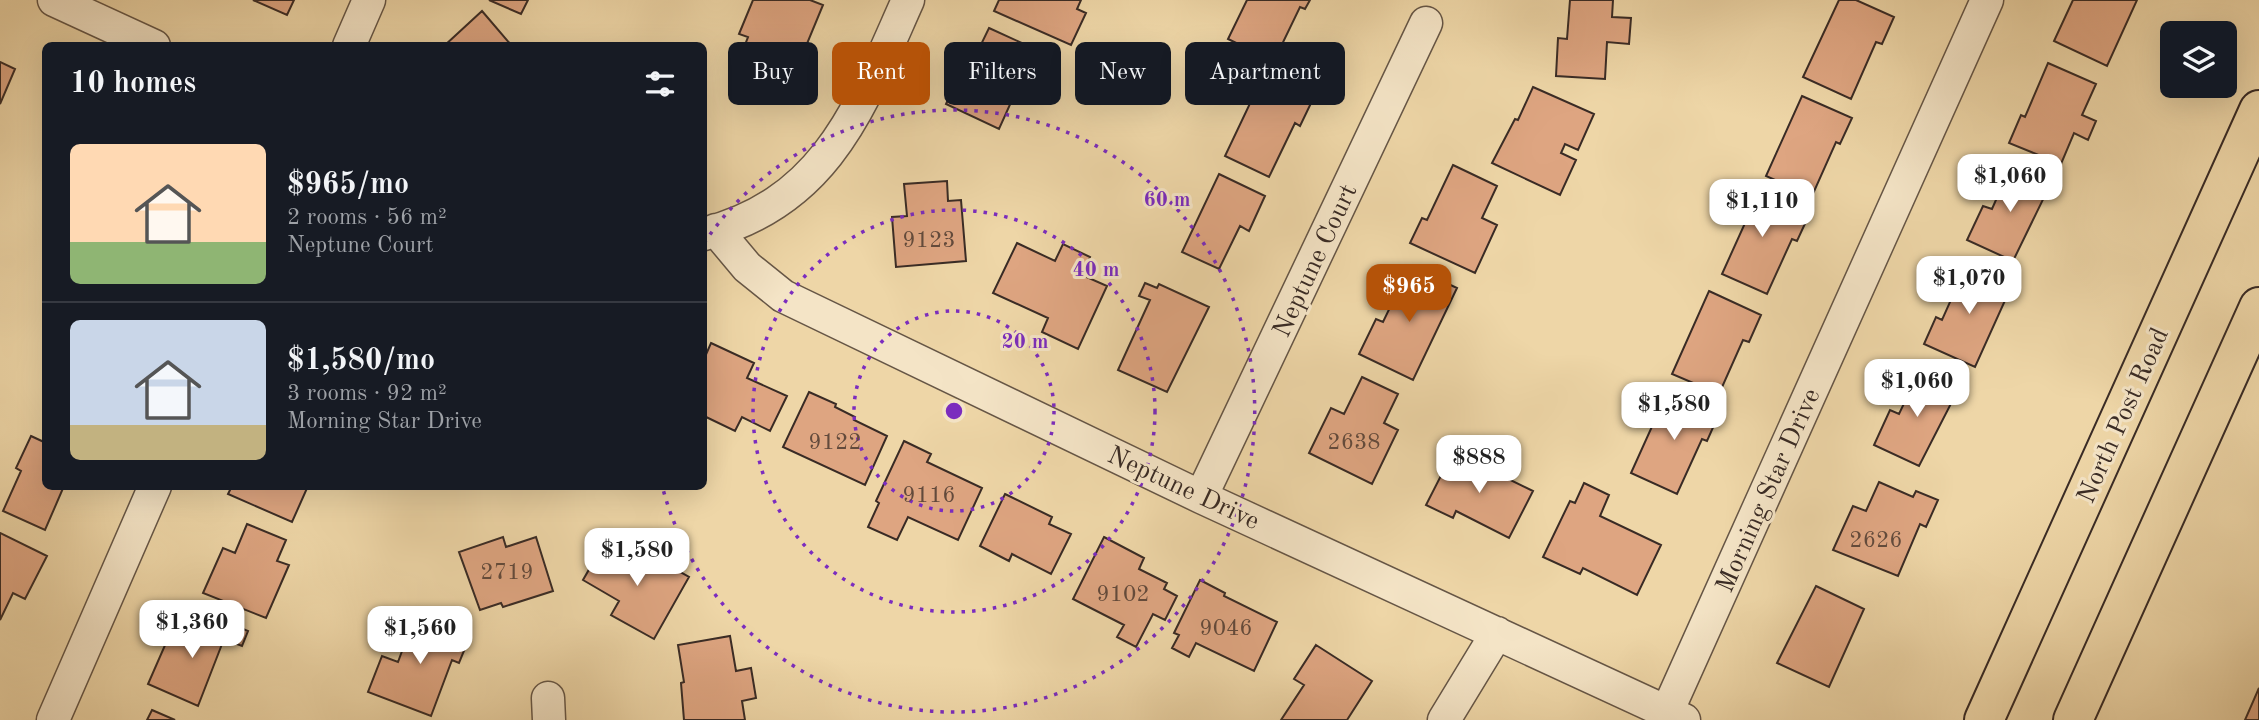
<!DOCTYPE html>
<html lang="en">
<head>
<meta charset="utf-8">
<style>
  :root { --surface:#171b24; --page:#20242c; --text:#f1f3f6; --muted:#9ea1a6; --line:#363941; --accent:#b45309 }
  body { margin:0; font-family:"Old Standard TT",serif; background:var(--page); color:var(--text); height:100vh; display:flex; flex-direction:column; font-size:26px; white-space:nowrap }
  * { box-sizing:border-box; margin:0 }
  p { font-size:23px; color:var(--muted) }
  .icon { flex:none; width:38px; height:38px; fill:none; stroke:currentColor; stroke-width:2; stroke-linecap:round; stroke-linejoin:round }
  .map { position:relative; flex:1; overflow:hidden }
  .side { position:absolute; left:42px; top:42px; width:665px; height:448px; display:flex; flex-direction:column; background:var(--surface); border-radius:10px; box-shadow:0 7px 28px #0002 }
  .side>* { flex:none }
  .banner { position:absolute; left:728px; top:42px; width:665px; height:63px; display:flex; gap:14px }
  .controls { position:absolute; left:2160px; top:21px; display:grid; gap:14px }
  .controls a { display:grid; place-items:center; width:77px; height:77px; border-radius:10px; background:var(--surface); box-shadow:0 7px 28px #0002; font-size:35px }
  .price { position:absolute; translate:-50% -60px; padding:0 16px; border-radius:14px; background:#fff; color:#222; font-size:23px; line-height:46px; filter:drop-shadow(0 2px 4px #0008) }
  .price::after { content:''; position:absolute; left:50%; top:42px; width:21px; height:16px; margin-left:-10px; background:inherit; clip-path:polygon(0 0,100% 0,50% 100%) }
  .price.active { background:var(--accent); color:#fff }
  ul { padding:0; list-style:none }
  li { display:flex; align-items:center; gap:21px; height:175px; padding:0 28px }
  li+li { border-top:2px solid var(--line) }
  li span { display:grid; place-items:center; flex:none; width:196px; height:140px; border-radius:10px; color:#555 }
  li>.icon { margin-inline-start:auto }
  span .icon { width:84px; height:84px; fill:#fffc; stroke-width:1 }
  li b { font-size:30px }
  h2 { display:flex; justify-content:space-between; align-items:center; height:84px; padding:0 28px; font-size:30px }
  .tag { padding:0 24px; border-radius:10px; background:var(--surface); box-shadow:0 7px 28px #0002; font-size:24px; line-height:63px }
  .tag.active { background:var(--accent); color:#fff }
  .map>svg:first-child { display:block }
  .building { fill:#dea581; stroke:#392b25; stroke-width:2 }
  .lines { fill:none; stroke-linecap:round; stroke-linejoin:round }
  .minor-casing { stroke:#665646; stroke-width:35 }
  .primary-casing { stroke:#392b25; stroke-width:42 }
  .minor { stroke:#f4e4c6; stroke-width:32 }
  .primary { stroke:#eed6a7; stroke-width:38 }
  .ring { fill:none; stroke:#7b2cbf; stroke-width:3.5; stroke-dasharray:3.5 7 }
  .labels { text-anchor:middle; stroke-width:6; stroke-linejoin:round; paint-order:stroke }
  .number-label { font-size:23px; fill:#624a3c }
  .street-label { font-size:26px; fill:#392b25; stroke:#f4e4c6 }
  .centre { fill:#7b2cbf; stroke:#f4e4c6; stroke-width:3.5 }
  .ring-label { font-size:21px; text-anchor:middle; font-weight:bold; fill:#7b2cbf; stroke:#f4e4c6; stroke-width:6; stroke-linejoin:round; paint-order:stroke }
</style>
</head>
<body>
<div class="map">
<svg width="2259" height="720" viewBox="0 0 2259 720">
  <rect width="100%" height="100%" fill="#eed6a7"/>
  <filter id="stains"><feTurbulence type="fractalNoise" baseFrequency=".00286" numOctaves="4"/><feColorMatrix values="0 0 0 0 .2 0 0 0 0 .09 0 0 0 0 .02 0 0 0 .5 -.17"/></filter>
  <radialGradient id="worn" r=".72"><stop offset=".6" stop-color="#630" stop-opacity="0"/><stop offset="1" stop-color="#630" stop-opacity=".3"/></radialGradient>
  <path class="building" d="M253,0h41l-7,15z
    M489,0h39l-7,14z
    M753,0h57l13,5 -19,46 -13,-6 -16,39 -39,-16 12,-31 -9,-3z
    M999,0h82l-4,9 9,4 -15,32 -77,-34z
    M1247,0h63l-5,9 -5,-2 -26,54 -46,-22z
    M1570,0h43l-1,17 19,1 -2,26 -22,-2 -2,37 -49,-3 2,-38 9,1z
    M1839,0h17l38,17 -12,27 -6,-2 -25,57 -48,-22z
    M2073,0h64l-30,66 -53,-25z
    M482,11l30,35h-68z
    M989,28l46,21 -36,80 -53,-25 23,-50 6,3z
    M0,62l15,7 -15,35z
    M2048,63l48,21 -14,31 14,6 -8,19 -14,-7 -13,31 -52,-21 12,-28 4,2z
    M1263,76l50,23 -13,27 -5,-3 -26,54 -44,-21z
    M1533,87l61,27 -16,36 -13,-6 -4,9 15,7 -16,35 -68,-32 23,-44 3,1z
    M1802,96l50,22 -12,26 -4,-2 -24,54 -46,-20z
    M1453,165l44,21 -15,32 15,7 -22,48 -65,-30 12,-25 5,2z
    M2011,166l40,17 -38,78 -46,-21 16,-34 9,3z
    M1219,174l46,22 -16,35 -9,-5 -21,43 -37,-17z
    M947,181l1,20 13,-1 5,61 -70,6 -4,-50 15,-1 -3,-32z
    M1743,186l66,29 -12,26 -5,-2 -25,55 -45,-20 24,-53 -15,-7z
    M1017,243l38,18 8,-17 27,13 -8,18 25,11 -29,63 -36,-17 6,-14 -55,-25z
    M1967,264l45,21 -37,82 -51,-23 12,-27 6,3z
    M1410,266l47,22 -44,92 -54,-26 17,-35 7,3z
    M1145,283l12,5 2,-4 50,23 -42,85 -49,-22 32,-70 -11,-4z
    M1709,291l52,24 -12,27 -6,-2 -24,54 -47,-20z
    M711,343l43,20 -7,15 40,18 -17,35 -28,-14 -7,14 -31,-15v-57z
    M1920,370l39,18 -40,78 -45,-21 16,-35 9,4z
    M1362,377l36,17 -14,29 14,7 -26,54 -63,-31 22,-45 13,6z
    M1668,391l51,23 -12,27 -5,-2 -25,55 -46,-21z
    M809,392l27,12 -1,3 20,10 -1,3 33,16 -22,49 -82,-38z
    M31,436l15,7v43h18l-19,44 -42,-19 18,-40 -5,-3z
    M904,441l27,13 -4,8 55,26 -24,52 -50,-23 -11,23 -29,-13 11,-24 -3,-2z
    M1453,452l80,39 -24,47 -53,-27 -3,7 -27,-13z
    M1879,482l34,15 3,-6 22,9 -12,27 -6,-3 -22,52 -65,-26 20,-44 13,5z
    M1584,483l25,12 -9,21 61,29 -24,50 -54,-27 -3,6 -37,-17 27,-56 5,2z
    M232,486h76l-16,36 -64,-28z
    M1005,494l47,23 -3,7 22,10 -20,40 -39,-20 -3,7 -29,-15z
    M247,524l39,16 -9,21 12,4 -23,53 -63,-25 20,-45 12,5z
    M0,533l47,23 -22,43 -12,-6 -13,27z
    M503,537l3,10 30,-10 17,54 -50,16 -2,-4 -21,7 -21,-58z
    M1104,537l40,21 -5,11 28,14 -3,6 13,7 -12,24 -12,-6 -17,33 -19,-10 7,-12 -51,-26z
    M603,545l31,17 7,-12 48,27 -35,62 -43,-24 8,-14 -36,-21z
    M1200,580l25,13 -1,3 53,26 -23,49 -58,-28 -7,14 -17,-9 7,-13 -5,-2z
    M1816,586l48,23 -35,78 -52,-24z
    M415,616l55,20 -11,27 -7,-3 -21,56 -63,-24 14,-36 16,6z
    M186,618l36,16 5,-12 21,9 -6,15 -18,-7 -26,67 -50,-22 21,-48 7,3z
    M730,636l6,35 15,-3 5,30 -14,3 3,19h-61l-3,-37 3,-1 -6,-37z
    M1316,645l56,36 -25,39h-66l23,-35 -10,-6z
    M2259,688v32h-14z
    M152,710l23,10h-28z"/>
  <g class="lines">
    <g class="minor-casing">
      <path id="minor" d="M54,0l100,46
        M349,46l20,-46
        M716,230l31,37 36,29 418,201 483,223
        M704,234c124,-32 157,-129 204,-234
        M1201,497l225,-474
        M548,698l1,22
        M1667,712l320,-712
        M53,720l102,-234
        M1444,720l53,-87"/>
    </g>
    <g class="primary-casing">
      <path id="primary" d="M1984,720l275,-610
        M2073,720l186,-413"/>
    </g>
    <use href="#minor" class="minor"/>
    <use href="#primary" class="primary"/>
  </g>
  <g class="ring">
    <circle cx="954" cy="411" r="100"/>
    <circle cx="954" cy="411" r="201"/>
    <path d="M704 243A301 301 0 1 1 663 489"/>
  </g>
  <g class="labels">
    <g class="number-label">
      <text x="929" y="247">9123</text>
      <text x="835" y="449">9122</text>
      <text x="1354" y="449">2638</text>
      <text x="929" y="502">9116</text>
      <text x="1876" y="547">2626</text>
      <text x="507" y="579">2719</text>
      <text x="1123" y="601">9102</text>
      <text x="1226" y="635">9046</text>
    </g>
    <g class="street-label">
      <text transform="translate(1314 260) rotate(-65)" y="9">Neptune Court</text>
      <text transform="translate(2122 415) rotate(-66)" y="9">North Post Road</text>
      <text transform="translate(1184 487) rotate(25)" y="9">Neptune Drive</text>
      <text transform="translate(1767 490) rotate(-66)" y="9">Morning Star Drive</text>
    </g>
  </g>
  <circle cx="954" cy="411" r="10" class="centre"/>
  <g class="ring-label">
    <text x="1167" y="206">60 m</text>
    <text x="1096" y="276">40 m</text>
    <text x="1025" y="348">20 m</text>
  </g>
  <rect width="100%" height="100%" filter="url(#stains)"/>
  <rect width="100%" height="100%" fill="url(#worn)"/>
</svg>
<div class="controls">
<a><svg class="icon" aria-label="layers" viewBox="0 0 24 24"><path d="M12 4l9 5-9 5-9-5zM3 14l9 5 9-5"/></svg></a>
</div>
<b class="price" style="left:2010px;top:214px">$1,060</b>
<b class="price" style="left:1762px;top:239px">$1,110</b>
<b class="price" style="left:1969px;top:316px">$1,070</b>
<b class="price active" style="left:1409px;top:324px">$965</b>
<b class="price" style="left:1917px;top:419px">$1,060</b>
<b class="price" style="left:1674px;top:442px">$1,580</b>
<b class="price" style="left:1479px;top:495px">$888</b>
<b class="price" style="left:637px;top:588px">$1,580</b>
<b class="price" style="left:192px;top:660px">$1,360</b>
<b class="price" style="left:420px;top:666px">$1,560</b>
<div class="banner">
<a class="tag">Buy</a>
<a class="tag active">Rent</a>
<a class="tag">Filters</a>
<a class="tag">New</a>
<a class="tag">Apartment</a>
</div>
<section class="side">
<h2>10 homes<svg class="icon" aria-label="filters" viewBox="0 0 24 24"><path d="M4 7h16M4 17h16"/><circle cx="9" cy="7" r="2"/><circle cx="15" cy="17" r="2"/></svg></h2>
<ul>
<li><span style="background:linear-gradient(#ffd9b3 70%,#8fb573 0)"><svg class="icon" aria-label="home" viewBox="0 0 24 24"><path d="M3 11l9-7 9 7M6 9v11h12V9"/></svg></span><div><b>$965/mo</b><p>2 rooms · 56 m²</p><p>Neptune Court</p></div></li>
<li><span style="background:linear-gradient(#c9d6e8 75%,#c2b280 0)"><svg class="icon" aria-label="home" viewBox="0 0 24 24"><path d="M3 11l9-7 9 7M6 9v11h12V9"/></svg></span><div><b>$1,580/mo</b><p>3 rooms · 92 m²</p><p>Morning Star Drive</p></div></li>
</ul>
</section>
</div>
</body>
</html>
